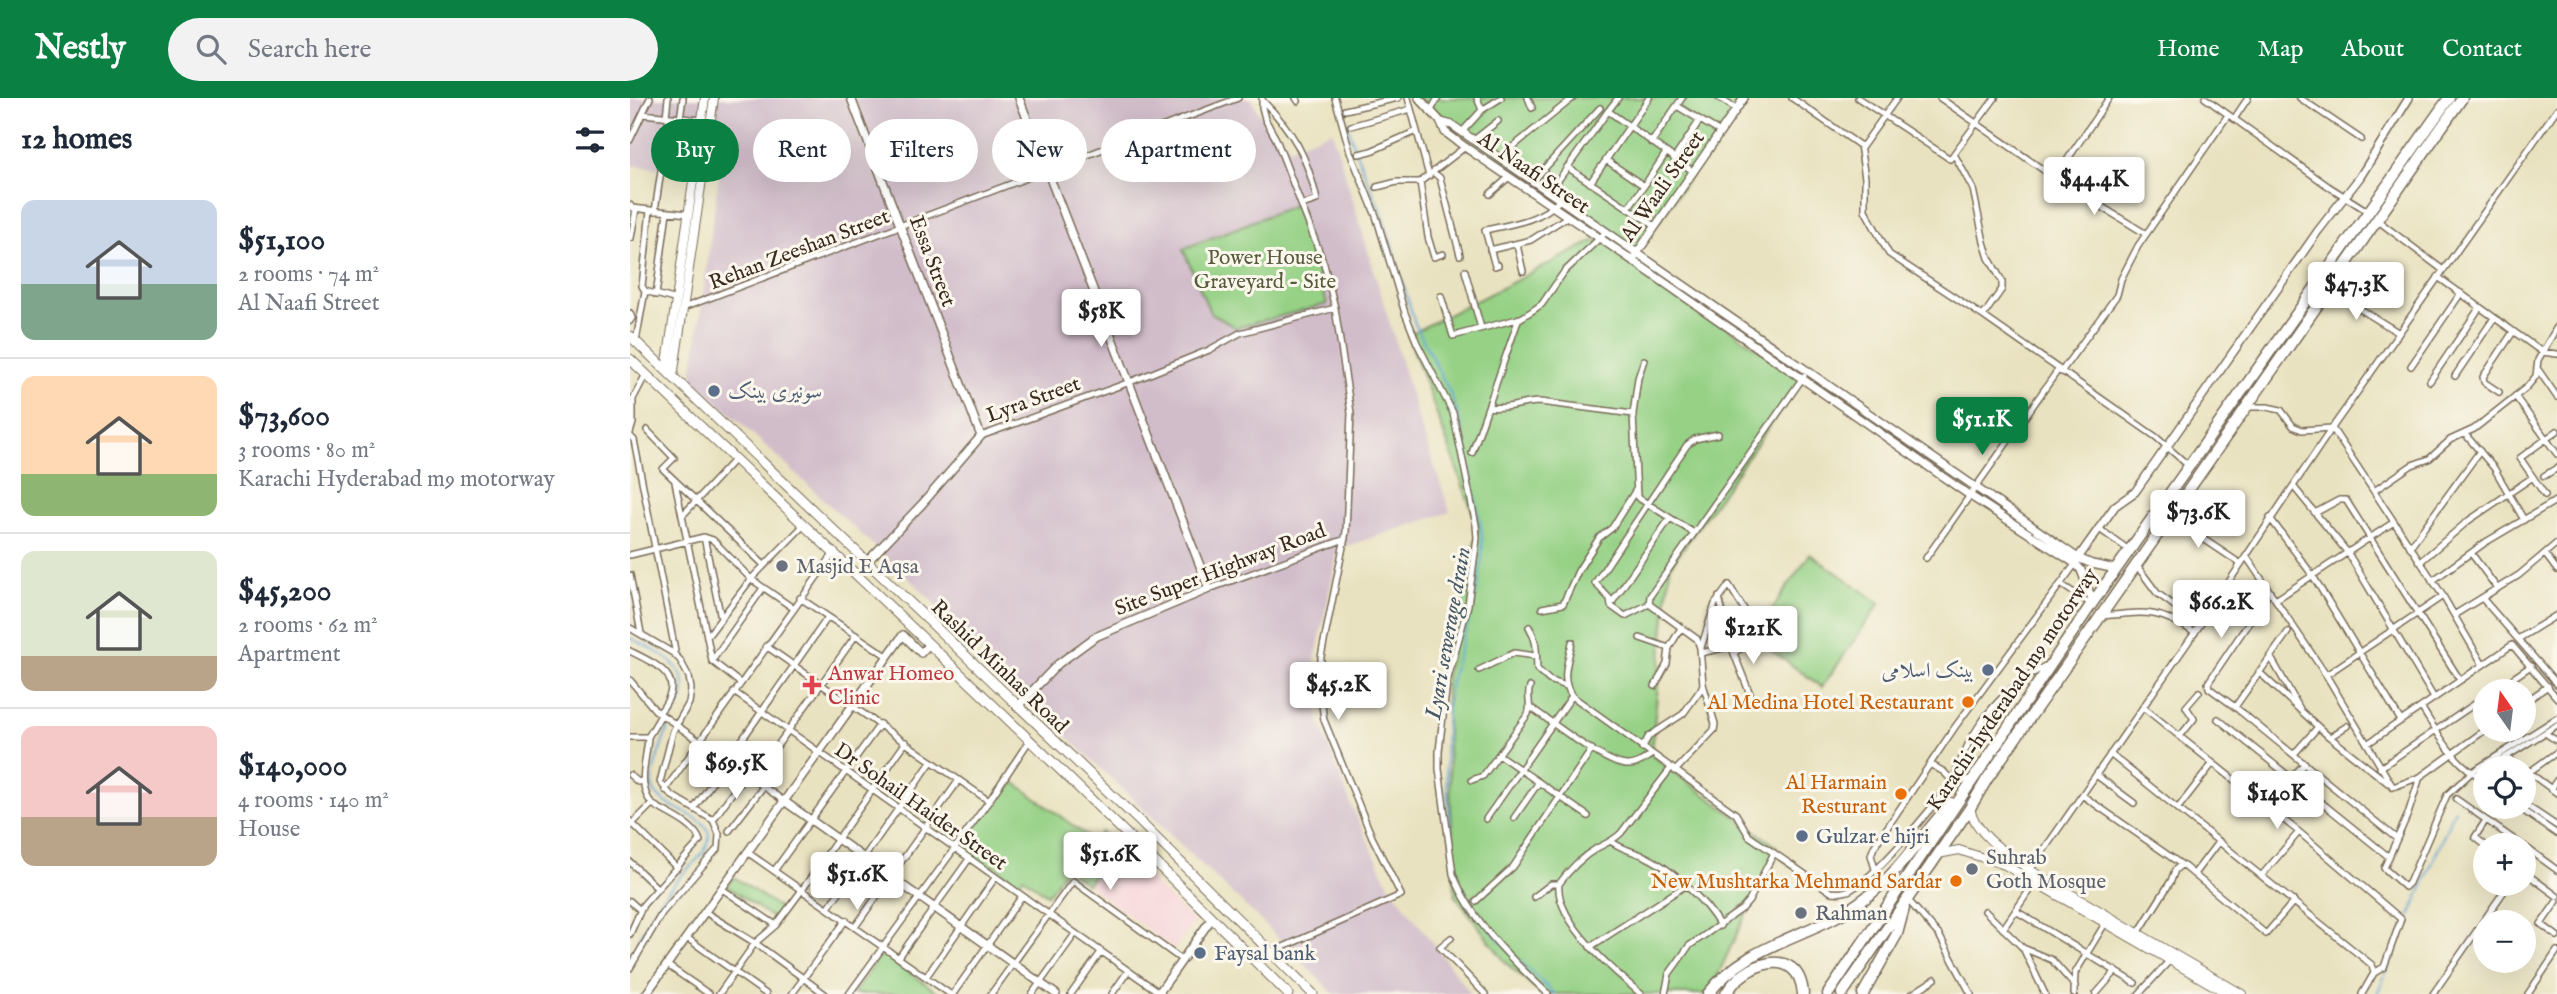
<!DOCTYPE html>
<html lang="en">
<head>
<meta charset="utf-8">
<style>
  :root { --surface:#fff; --page:#f2f2f3; --text:#1f2937; --muted:#747a83; --line:#e0e1e3; --accent:#0b8043 }
  body { margin:0; font-family:"IM FELL English",Amiri,serif; background:var(--page); color:var(--text); height:100vh; display:flex; flex-direction:column; font-size:26px; white-space:nowrap }
  * { box-sizing:border-box; margin:0 }
  p { font-size:23px; color:var(--muted) }
  .icon { flex:none; width:38px; height:38px; fill:none; stroke:currentColor; stroke-width:2; stroke-linecap:round; stroke-linejoin:round }
  .map { position:relative; flex:1; overflow:hidden }
  .drawer { display:flex; flex-direction:column; background:var(--surface); width:630px }
  .drawer>* { flex:none }
  .hud { position:absolute; left:21px; top:21px; width:665px; height:63px; display:flex; gap:14px }
  .needle { width:46px; rotate:346deg }
  .buttons { position:absolute; left:1843px; top:581px; display:grid; gap:14px }
  .buttons a { display:grid; place-items:center; width:63px; height:63px; border-radius:50%; background:var(--surface); box-shadow:0 7px 28px #0002; font-size:35px }
  .price { position:absolute; translate:-50% -60px; padding:0 16px; border-radius:7px; background:#fff; color:#222; font-size:23px; line-height:46px; filter:drop-shadow(0 2px 4px #0008) }
  .price::after { content:''; position:absolute; left:50%; top:42px; width:21px; height:16px; margin-left:-10px; background:inherit; clip-path:polygon(0 0,100% 0,50% 100%) }
  .price.current { background:var(--accent); color:#fff }
  ul { padding:0; list-style:none }
  li { display:flex; align-items:center; gap:21px; height:175px; padding:0 21px }
  li+li { border-top:2px solid var(--line) }
  li span { display:grid; place-items:center; flex:none; width:196px; height:140px; border-radius:14px; color:#555 }
  li>.icon { margin-inline-start:auto }
  span .icon { width:84px; height:84px; fill:#fffc; stroke-width:1 }
  li b { font-size:30px }
  h2 { display:flex; justify-content:space-between; align-items:center; height:84px; padding:0 21px; font-size:30px }
  .chip { padding:0 24px; border-radius:32px; background:var(--surface); box-shadow:0 7px 28px #0002; font-size:24px; line-height:63px }
  .chip.current { background:var(--accent); color:#fff }
  header { display:flex; align-items:center; gap:42px; box-sizing:border-box; height:98px; padding:0 35px; background:var(--accent); color:#fff }
  header strong { font-size:33px }
  nav { display:flex; gap:38px; margin-inline-start:auto; font-size:24px }
  .search { width:490px; height:63px; background:var(--page); display:flex; align-items:center; gap:18px; box-sizing:border-box; padding:0 24px; border-radius:38px; color:var(--muted); font-size:26px }
  main { display:flex; flex:1; min-height:0 }
  .map>svg:first-child { display:block }
  .built { fill:#f6cfd8 }
  .industrial { fill:#d1bdca }
  .green { fill:#96d186; stroke:#687e52; stroke-width:2 }
  .lines { fill:none; stroke-linecap:round; stroke-linejoin:round }
  .stream { stroke:#5da3d3; stroke-width:2 }
  .minor-casing { stroke:#786a57; stroke-width:8 }
  .tertiary-casing { stroke:#786a57; stroke-width:10 }
  .secondary-casing { stroke:#786a57; stroke-width:10 }
  .primary-casing { stroke:#786a57; stroke-width:11 }
  .motorway-casing { stroke:#786a57; stroke-width:13 }
  .minor { stroke:#fff; stroke-width:5 }
  .tertiary { stroke:#fff; stroke-width:7 }
  .secondary { stroke:#fff; stroke-width:8 }
  .primary { stroke:#fff; stroke-width:9 }
  .motorway { stroke:#fff; stroke-width:10 }
  .service-dot { fill:#5c6f8a; stroke:#fbf7ec; stroke-width:2.5 }
  .worship-dot { fill:#6b7280; stroke:#fbf7ec; stroke-width:2.5 }
  .health-dot { fill:#e0444e; stroke:#fbf7ec; stroke-width:2.5 }
  .food-dot { fill:#e8710a; stroke:#fbf7ec; stroke-width:2.5 }
  .labels { text-anchor:middle; stroke-width:6; stroke-linejoin:round; paint-order:stroke }
  .street-label { font-size:21px; fill:#3b2a1e; stroke:#fbf7ec }
  .park-label { font-size:21px; fill:#565c3d; stroke:#fbf7ec }
  .service-label { font-size:21px; fill:#4e5e75; stroke:#fbf7ec; text-anchor:start }
  .worship-label { font-size:21px; fill:#5b616d; stroke:#fbf7ec; text-anchor:start }
  .health-label { font-size:21px; fill:#be3a42; stroke:#fbf7ec; text-anchor:start }
  .food-label { font-size:21px; fill:#c56008; stroke:#fbf7ec; text-anchor:end }
  .water-label { font-size:23px; font-style:italic; fill:#495a66; stroke:#fbf7ec }
</style>
</head>
<body>
<header>
<strong>Nestly</strong>
<div class="search"><svg class="icon" aria-label="search" viewBox="0 0 24 24"><circle cx="10" cy="10" r="6"/><path d="M15 15l6 6"/></svg>Search here</div>
<nav><a>Home</a><a>Map</a><a>About</a><a>Contact</a></nav>
</header>
<main>
<section class="drawer">
<h2>12 homes<svg class="icon" aria-label="filters" viewBox="0 0 24 24"><path d="M4 7h16M4 17h16"/><circle cx="9" cy="7" r="2"/><circle cx="15" cy="17" r="2"/></svg></h2>
<ul>
<li><span style="background:linear-gradient(#c9d6e8 60%,#7fa58c 0)"><svg class="icon" aria-label="home" viewBox="0 0 24 24"><path d="M3 11l9-7 9 7M6 9v11h12V9"/></svg></span><div><b>$51,100</b><p>2 rooms · 74 m²</p><p>Al Naafi Street</p></div></li>
<li><span style="background:linear-gradient(#ffd9b3 70%,#8fb573 0)"><svg class="icon" aria-label="home" viewBox="0 0 24 24"><path d="M3 11l9-7 9 7M6 9v11h12V9"/></svg></span><div><b>$73,600</b><p>3 rooms · 80 m²</p><p>Karachi Hyderabad m9 motorway</p></div></li>
<li><span style="background:linear-gradient(#dfe7d0 75%,#b9a48a 0)"><svg class="icon" aria-label="home" viewBox="0 0 24 24"><path d="M3 11l9-7 9 7M6 9v11h12V9"/></svg></span><div><b>$45,200</b><p>2 rooms · 62 m²</p><p>Apartment</p></div></li>
<li><span style="background:linear-gradient(#f6c9c9 65%,#b9a48a 0)"><svg class="icon" aria-label="home" viewBox="0 0 24 24"><path d="M3 11l9-7 9 7M6 9v11h12V9"/></svg></span><div><b>$140,000</b><p>4 rooms · 140 m²</p><p>House</p></div></li>
</ul>
</section>
<div class="map">
<svg width="1927" height="896" viewBox="0 0 1927 896">
  <rect width="100%" height="100%" fill="#fbf7ec"/>
  <filter id="ink" filterUnits="userSpaceOnUse"><feTurbulence type="fractalNoise" baseFrequency=".0143" numOctaves="2"/><feDisplacementMap in="SourceGraphic" scale="14" xChannelSelector="R" yChannelSelector="G"/><feConvolveMatrix kernelMatrix="1 2 1 2 8 2 1 2 1" color-interpolation-filters="sRGB"/></filter>
  <filter id="wash" filterUnits="userSpaceOnUse"><feTurbulence type="fractalNoise" baseFrequency=".00686" numOctaves="4" result="noise"/><feDisplacementMap in="SourceGraphic" scale="28" xChannelSelector="R" yChannelSelector="G"/><feGaussianBlur stdDeviation="1.57" result="paint"/><feColorMatrix in="noise" values="0 0 0 0 0 0 0 0 0 0 0 0 0 0 0 0 0 1.4 0 .05"/><feComposite in="paint" operator="in"/></filter>
  <g filter="url(#wash)">
    <rect width="100%" height="100%" fill="#e9e2c0"/>
    <path class="built" d="M486,749l78,75 -20,27 -86,-64z"/>
    <path class="industrial" d="M0,0h621l7,14 32,36 42,-17 87,290 31,91 -112,37 -23,112 3,56 33,88 38,80 82,109h-137l-74,-74 -185,-176 -161,-161 -222,-205 27,-203 -89,-10z"/>
    <path class="green" d="M788,0h326l-107,155 -207,-141z
      M667,106l30,100 -91,24 -26,-16 -27,-63z
      M970,140l202,142 -132,187 -19,188 126,92 -68,147h-167l-36,-31 -51,-68 -10,-216 33,-152 -70,-192z
      M1180,456l70,49 -58,84 -69,-50z
      M380,681l77,57 -39,59 -25,-18 -5,6 -24,-17 1,-2 -6,6 -30,-21 7,-10 20,13 -18,-15z
      M471,734l15,15 -29,37 -15,-11z
      M104,779l47,32 -7,10 -47,-33z
      M252,855l58,41h-87z"/>
    <g class="lines">
      <path class="stream" d="M709,0l16,52 29,69 31,105 36,71 10,30 20,102c7,49 -16,100 -28,146 -11,46 -8,92 -4,138 2,26 3,55 14,79 21,41 59,72 91,104
        M0,540c22,11 58,25 54,55 -1,8 -8,18 -12,25
        M0,859c7,-11 11,-23 17,-34 8,-15 20,-31 31,-44 10,-12 30,-25 31,-42 0,-26 -51,-25 -57,-52 -2,-13 13,-48 18,-62
        M1747,896l78,-185"/>
    </g>
  </g>
  <g filter="url(#ink)">
    <g class="lines">
      <g class="minor-casing">
        <path id="minor" d="M632,0v9l3,12 11,20 48,125 11,44 16,105 -5,119 -25,125 -1,34 4,29 48,117 29,58 -129,57
          M666,0l2,3
          M705,0l15,54 26,64 29,97 12,30 36,70 23,112 1,13 -9,67 -21,77 -8,69v18l14,105c19,48 58,85 95,120
          M778,0l21,78
          M847,0l5,12
          M898,0l4,10
          M988,0l-10,13 86,61
          M1089,0l17,11
          M1162,0l70,49 35,-49
          M1228,0l92,61 45,-61
          M1310,0l115,80 54,-80
          M1575,0l123,88 41,26
          M1670,0l61,41
          M632,2c32,32 45,56 55,100l-15,5
          M1047,8l43,26
          M715,12l53,-12
          M800,14l8,-14
          M13,16l58,6
          M36,19l2,-19
          M50,21l3,-21
          M1604,21l14,-21
          M721,28l60,-17
          M832,34l20,-22 19,-12
          M0,42l20,-42
          M844,42l24,-19
          M1021,45l31,-45
          M1230,47l5,33v32l24,44 94,62 173,121 34,30
          M729,56l12,-3 46,-20
          M1324,56l19,35 11,53 5,16 13,23v8l-19,27
          M869,60l74,-60
          M1044,61l26,-39
          M976,62l38,26 -16,22
          M937,69l88,59
          M803,74l7,6 20,77
          M1425,80l91,56
          M902,84l68,-74
          M960,85l59,-85
          M1014,88l22,-33
          M747,89l20,-5h23
          M919,95l59,-82
          M860,96l19,-17
          M0,107l2,3 56,6
          M20,112l-8,76 3,5 32,9
          M25,113l14,-94
          M1747,122l66,50
          M1,140l5,-29
          M887,147l6,26
          M860,152l41,-10 36,-23
          M813,156l-9,3 -6,-20 -8,-55 45,-35
          M868,167l-3,1 -10,-36c27,-6 55,-9 75,-30
          M835,173l16,57
          M1808,179l104,75 15,2
          M1698,191l71,44
          M26,197l11,-83
          M811,198l12,40 68,-18 11,-7 10,-7 22,-32 42,-40
          M53,210l555,-210
          M0,215l2,5 -2,3
          M6,243l9,-50
          M1014,262l-6,18 -5,36 4,83 57,36
          M1781,268l50,-73
          M1907,270l20,29
          M1431,274l56,-77 4,-16 17,-33 90,-131
          M1825,278l39,-58
          M1800,283l50,-74
          M1869,294l-15,-10 -1,-5 30,-45
          M1885,298l42,58
          M858,309c21,3 33,-5 52,-5l93,12
          M1618,309h19l14,3 12,16 9,4 30,-2 111,168 40,69
          M17,332l27,28 -11,11 101,96
          M0,335l3,-10v-24l13,-25
          M1835,336l29,34 30,52
          M0,338l4,4 41,210 -2,3
          M351,338l149,-54 79,-32 31,-17 95,-25
          M842,355l47,-135
          M1914,378l13,-8
          M45,384l37,179 28,22
          M1663,388l55,67 86,145
          M1744,393l38,-26 17,-6 21,-19 24,-11 53,-42 9,-11 2,-16 19,-33
          M1915,397l-25,-37 37,-27
          M1685,415l24,-13h7l114,180
          M52,418l53,-57
          M1539,418l72,48
          M1640,420l43,58 88,145
          M1468,430l31,22
          M74,439l17,81
          M1780,449l70,-96
          M1841,455l26,35
          M1915,456l12,16
          M0,457l74,-18 9,3 38,39 42,29
          M1616,458l80,119 67,112
          M1296,460l132,-188
          M1790,464l48,-41 65,-44
          M1507,468l20,27 43,32
          M0,477l11,58
          M1802,483l54,-39 71,-42
          M1432,487l29,19
          M579,491l136,-50
          M1089,499l12,49 19,48
          M1636,499l-58,86 1,5 26,19 162,132
          M170,500l87,58
          M1852,500l75,86
          M1647,501l117,-77
          M981,506l59,-86
          M1019,506l1,-8 154,-220
          M1019,506l-24,12 -14,-10 -1,-7 -15,-16 92,-138 8,-6 23,-5
          M912,510l21,-4 15,-33 21,-33 13,-10 23,-37
          M1824,517l65,-40 38,-32
          M1472,518c42,-4 55,-8 93,17
          M899,529c9,14 7,26 8,42l12,11 17,6
          M0,530l43,25 7,7 9,17 2,12 -2,14 -16,28 -13,51 11,13 42,25 6,14 -1,14 -56,65 -32,55
          M77,539l44,-58 53,-54
          M1010,540l29,10
          M1888,541l39,-24
          M942,544c-4,21 -12,36 0,54l164,118 13,22 82,56c8,1 14,1 21,-3 33,-21 74,-76 101,-107l-9,-10 -14,-8
          M136,548l223,155
          M1071,550l14,-44 14,-19 23,37 -4,22 -14,9
          M0,553c30,15 58,27 29,62
          M1071,555l30,-7
          M1640,558l30,53
          M82,563l51,-73
          M849,572l35,-17 22,3
          M1629,574l68,63 61,48
          M1696,577l117,-79
          M0,582l25,30 129,91
          M1025,588l12,-22 2,-16 12,-20
          M1864,593l37,-25
          M104,594l426,301
          M1894,605l24,-17
          M900,609c21,14 73,56 96,58 10,1 17,-5 25,-10
          M1513,609l156,125 102,87 -17,48 -10,6
          M1605,609l53,-75
          M1791,609c17,26 34,60 64,72
          M1588,621l171,138
          M1915,635l12,8
          M1551,637l13,-16 -8,-12 13,-15
          M0,639h18l13,-22
          M1700,639l17,-11
          M1737,646l145,-99 45,53
          M1012,650l7,-12 34,-22 18,-25 2,-5 -3,-36 -3,-9 -48,-35
          M1480,656l262,211 2,8 -12,21
          M1664,656l24,-27
          M869,657l89,61
          M1750,670l105,-71
          M1858,670l18,-11
          M1892,670l-16,-11 51,-32
          M1894,671l33,24
          M1045,673l39,-41 1,-6 -12,-40
          M1898,675l29,-21
          M0,677l8,7 4,-1
          M1466,677l38,28
          M1790,679l-12,37 -24,54 21,19 4,-4 38,-88 25,-23 85,-54
          M1661,680l14,-15
          M1341,681l-18,3c16,-52 44,-89 92,-116
          M123,682l103,-145
          M842,682l11,-4 45,-62c4,-9 -2,-19 2,-27
          M1763,689l27,-10 65,-47
          M1921,691l6,-9
          M35,692l169,-237
          M1452,697l103,72 81,67 28,-33
          M1826,701l66,46
          M1894,706l33,22
          M65,709l133,-190
          M1888,709l39,27
          M1548,710l35,-45
          M884,720l25,-36
          M856,721l86,-123
          M83,722l32,-45
          M0,723l47,47
          M0,728l22,-22
          M99,733l34,-44
          M982,744c10,7 19,9 30,13 27,11 64,46 78,71
          M1855,747l-10,-8 11,-17
          M1894,748l33,24
          M117,754l203,142
          M0,764l27,26
          M1245,771l-4,-14 3,-8 81,-120 121,-164
          M1400,772l170,-245 132,-197 225,-319
          M144,773l106,-147
          M1894,774l33,24
          M1564,776l25,-33
          M1632,777l37,-43
          M92,791l54,36
          M904,799l17,-13h8
          M1277,801l32,36 32,59
          M0,803l10,9
          M846,803l37,-34 79,-118
          M1927,803l-16,23 16,12
          M198,810l104,-147
          M1355,813l38,37 22,46
          M1386,813l119,72
          M75,814l50,31 70,51
          M225,829l104,-147
          M1373,831l32,-47
          M1509,834l32,-51 4,-11 6,-5
          M0,836l13,-29 57,-64c-5,-17 -34,-28 -48,-37 -16,-20 -5,-44 -4,-67
          M57,840l79,56
          M821,840l-11,9 45,47
          M960,849l95,-61
          M1393,850l29,12 23,26
          M269,859l70,-98
          M37,867l42,29
          M296,879l69,-99
          M89,896l36,-51 21,-18 26,-35 104,-148
          M162,896l54,-74
          M219,896l140,-193 40,-60
          M323,896l69,-98
          M361,896l82,-113 109,79
          M402,896l43,-60
          M441,896l30,-42
          M482,896l16,-23
          M1011,896c-26,-22 -86,-73 -82,-110 10,-14 23,-27 38,-36 9,-5 16,-7 24,-15l50,-65
          M1035,896l4,-20 20,-28 53,-37 7,-8 25,-48
          M1282,896l23,-15
          M1444,896l1,-21 31,-51
          M1466,896l20,-23
          M1509,896l31,-34
          M1803,896l76,-110
          M1898,896l29,-43"/>
      </g>
      <g class="tertiary-casing">
        <path id="tertiary" d="M221,0l130,338 -58,67 -56,59
          M789,0l22,24 4,10 20,15 167,113 337,235 107,69 5,6 12,32
          M811,24l11,3 626,433 14,6 24,5
          M1005,158l109,-158
          M1448,460l37,-52 20,-14 183,-261 42,-54 49,-79
          M387,609l41,-43 37,-27 114,-48 -190,-491
          M154,703l272,193
          M16,896l257,-359 18,18 8,-9
          M528,896l54,-76"/>
      </g>
      <g class="secondary-casing">
        <path id="secondary" d="M36,272l39,-272
          M43,279l41,-279
          M1340,710c5,27 39,47 60,62l212,124
          M1308,756l21,-4 46,15 223,129"/>
      </g>
      <g class="primary-casing">
        <path id="primary" d="M0,238l507,483 176,175
          M0,261c220,211 443,418 658,635"/>
      </g>
      <g class="motorway-casing">
        <path id="motorway" d="M1078,896c42,-54 105,-56 156,-95 34,-25 58,-64 87,-96
          M1096,896c17,-31 73,-51 77,0
          M1198,896l265,-392 356,-504
          M1212,896l128,-186 17,-29 475,-681
          M1233,896l34,-60 7,-26"/>
      </g>
      <use href="#minor" class="minor"/>
      <use href="#tertiary" class="tertiary"/>
      <use href="#secondary" class="secondary"/>
      <use href="#primary" class="primary"/>
      <use href="#motorway" class="motorway"/>
    </g>
  </g>
  <g class="service-dot">
    <circle cx="84" cy="293" r="7"/>
    <circle cx="1358" cy="572" r="7"/>
    <circle cx="1172" cy="738" r="7"/>
    <circle cx="570" cy="855" r="7"/>
  </g>
  <g class="worship-dot">
    <circle cx="152" cy="468" r="7"/>
    <circle cx="1342" cy="771" r="7"/>
    <circle cx="1171" cy="815" r="7"/>
  </g>
  <path class="health-dot" d="M178.5 576.5h7v7h7v7h-7v7h-7v-7h-7v-7h7z"/>
  <g class="food-dot">
    <circle cx="1338" cy="604" r="7"/>
    <circle cx="1271" cy="696" r="7"/>
    <circle cx="1326" cy="783" r="7"/>
  </g>
  <g class="labels">
    <g class="street-label">
      <text transform="translate(904 74) rotate(34)" y="7">Al Naafi Street</text>
      <text transform="translate(1032 88) rotate(-55)" y="7">Al Waali Street</text>
      <text transform="translate(169 151) rotate(-21)" y="7">Rehan Zeeshan Street</text>
      <text transform="translate(303 163) rotate(69)" y="7">Essa Street</text>
      <text transform="translate(403 301) rotate(-20)" y="7">Lyra Street</text>
      <text transform="translate(590 471) rotate(-21)" y="7">Site Super Highway Road</text>
      <text transform="translate(370 568) rotate(44)" y="7">Rashid Minhas Road</text>
      <text transform="translate(1382 591) rotate(-56)" y="7">Karachi-hyderabad m9 motorway</text>
      <text transform="translate(291 708) rotate(35)" y="7">Dr Sohail Haider Street</text>
    </g>
    <g class="park-label">
      <text x="635" y="166">Power House<tspan x="635" dy="24">Graveyard - Site</tspan></text>
    </g>
    <g class="service-label">
      <text x="98" y="300">سونیری بینک</text>
      <text x="1344" y="579" text-anchor="end">بینک اسلامی</text>
      <text x="1186" y="745">Gulzar e hijri</text>
      <text x="584" y="862">Faysal bank</text>
    </g>
    <g class="worship-label">
      <text x="166" y="475">Masjid E Aqsa</text>
      <text x="1356" y="766">Suhrab<tspan x="1356" dy="24">Goth Mosque</tspan></text>
      <text x="1185" y="822">Rahman</text>
    </g>
    <g class="health-label">
      <text x="198" y="582">Anwar Homeo<tspan x="198" dy="24">Clinic</tspan></text>
    </g>
    <g class="food-label">
      <text x="1324" y="611">Al Medina Hotel Restaurant</text>
      <text x="1257" y="691">Al Harmain<tspan x="1257" dy="24">Resturant</tspan></text>
      <text x="1312" y="790">New Mushtarka Mehmand Sardar</text>
    </g>
    <g class="water-label">
      <text transform="translate(817 535) rotate(-80)" y="8">Lyari sewerage drain</text>
    </g>
  </g>
</svg>
<div class="buttons">
<a><svg class="needle" viewBox="-14 -14 28 28"><path d="M0-13l5 13h-10z" fill="#e53935"/><path d="M0 13l5-13h-10z" fill="#747a83"/></svg></a>
<a><svg class="icon" aria-label="locate" viewBox="0 0 24 24"><circle cx="12" cy="12" r="6"/><path d="M12 2v4M12 18v4M2 12h4M18 12h4"/></svg></a>
<a>+</a>
<a>−</a>
</div>
<b class="price" style="left:1464px;top:119px">$44.4K</b>
<b class="price" style="left:1726px;top:224px">$47.3K</b>
<b class="price" style="left:471px;top:251px">$58K</b>
<b class="price current" style="left:1352px;top:359px">$51.1K</b>
<b class="price" style="left:1568px;top:452px">$73.6K</b>
<b class="price" style="left:1591px;top:542px">$66.2K</b>
<b class="price" style="left:1123px;top:568px">$121K</b>
<b class="price" style="left:708px;top:624px">$45.2K</b>
<b class="price" style="left:106px;top:703px">$69.5K</b>
<b class="price" style="left:1647px;top:733px">$140K</b>
<b class="price" style="left:480px;top:794px">$51.6K</b>
<b class="price" style="left:227px;top:814px">$51.6K</b>
<div class="hud">
<a class="chip current">Buy</a>
<a class="chip">Rent</a>
<a class="chip">Filters</a>
<a class="chip">New</a>
<a class="chip">Apartment</a>
</div>
</div>
</main>
</body>
</html>
